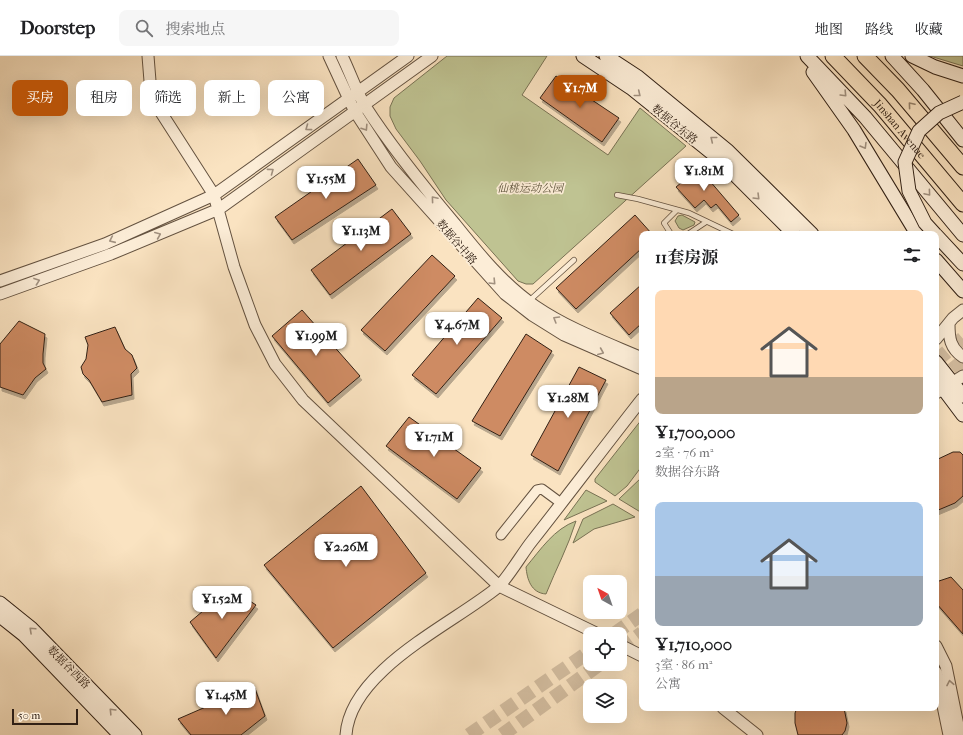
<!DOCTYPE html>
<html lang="zh">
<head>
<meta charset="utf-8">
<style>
  :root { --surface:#fff; --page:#f6f6f6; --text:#202124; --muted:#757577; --line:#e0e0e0; --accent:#b45309 }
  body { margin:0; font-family:"IM FELL French Canon","Noto Serif SC",serif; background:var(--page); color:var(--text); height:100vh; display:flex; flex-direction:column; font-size:15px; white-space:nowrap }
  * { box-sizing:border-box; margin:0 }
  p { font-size:13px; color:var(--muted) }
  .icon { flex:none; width:22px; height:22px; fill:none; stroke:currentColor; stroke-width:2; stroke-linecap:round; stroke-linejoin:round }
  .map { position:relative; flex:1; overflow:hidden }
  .side { position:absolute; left:639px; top:175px; width:300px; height:480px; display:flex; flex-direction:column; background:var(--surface); border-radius:8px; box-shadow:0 4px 16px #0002 }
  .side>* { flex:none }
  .top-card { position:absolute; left:12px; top:24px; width:380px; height:36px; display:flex; gap:8px }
  .needle { width:26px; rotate:320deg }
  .fabs { position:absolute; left:583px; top:519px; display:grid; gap:8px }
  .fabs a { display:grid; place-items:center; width:44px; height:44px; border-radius:8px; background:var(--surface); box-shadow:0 4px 16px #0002; font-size:20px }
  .scale { position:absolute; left:12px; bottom:10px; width:66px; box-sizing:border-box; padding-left:4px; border:2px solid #322115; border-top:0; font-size:11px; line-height:14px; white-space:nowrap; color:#322115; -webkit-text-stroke:3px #fcedd7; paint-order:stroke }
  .price { position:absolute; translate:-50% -34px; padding:0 9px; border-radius:8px; background:#fff; color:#222; font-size:13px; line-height:26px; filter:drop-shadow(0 1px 2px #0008) }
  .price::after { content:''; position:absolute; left:50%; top:24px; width:12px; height:9px; margin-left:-6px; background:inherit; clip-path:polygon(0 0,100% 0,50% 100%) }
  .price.current { background:var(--accent); color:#fff }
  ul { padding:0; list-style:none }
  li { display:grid; align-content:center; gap:8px; height:212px; padding:0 16px }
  li span { display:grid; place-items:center; height:124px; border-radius:8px; color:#555 }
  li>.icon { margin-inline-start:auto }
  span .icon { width:72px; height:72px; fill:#fffc; stroke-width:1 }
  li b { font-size:17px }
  h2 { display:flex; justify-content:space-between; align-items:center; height:48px; padding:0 16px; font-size:17px }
  .pill { padding:0 14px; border-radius:8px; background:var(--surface); box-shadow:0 4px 16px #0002; font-size:14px; line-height:36px }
  .pill.current { background:var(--accent); color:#fff }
  header { display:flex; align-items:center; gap:24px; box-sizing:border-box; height:56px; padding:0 20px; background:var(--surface); border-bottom:1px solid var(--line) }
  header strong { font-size:19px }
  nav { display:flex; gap:22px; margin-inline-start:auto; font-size:14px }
  .search { width:280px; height:36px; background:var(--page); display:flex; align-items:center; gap:10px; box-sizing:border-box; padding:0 14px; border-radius:8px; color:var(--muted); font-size:15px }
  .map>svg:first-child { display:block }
  .green { fill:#bfc392; stroke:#787254 }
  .building { fill:#ce8b64; stroke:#322115; filter:url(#shadow) }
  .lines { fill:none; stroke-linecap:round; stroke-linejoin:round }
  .primary-tunnel { stroke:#d2bc9f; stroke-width:14; stroke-dasharray:14 7; stroke-linecap:butt }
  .service-casing { stroke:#645240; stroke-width:6 }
  .minor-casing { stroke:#645240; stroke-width:11 }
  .tertiary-casing { stroke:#645240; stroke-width:13 }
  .secondary-casing { stroke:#322115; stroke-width:15 }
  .trunk-casing { stroke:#322115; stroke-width:17 }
  .service { stroke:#fcedd7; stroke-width:4.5 }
  .minor { stroke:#fcedd7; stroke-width:9 }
  .tertiary { stroke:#fcedd7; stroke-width:11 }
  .secondary { stroke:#fcedd7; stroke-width:13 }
  .trunk { stroke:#fae3c1; stroke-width:15 }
  .secondary-bridge-casing { stroke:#322115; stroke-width:15; stroke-linecap:butt }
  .secondary-bridge { stroke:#fcedd7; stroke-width:13 }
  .oneway { stroke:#a19180 }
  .oneway2 { stroke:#96826b }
  .labels { text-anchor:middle; stroke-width:3.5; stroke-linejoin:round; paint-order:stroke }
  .street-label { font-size:11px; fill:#322115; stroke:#fcedd7 }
  .park-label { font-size:11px; font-style:italic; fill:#5c523a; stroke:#fcedd7 }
</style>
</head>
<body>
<header>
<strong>Doorstep</strong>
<div class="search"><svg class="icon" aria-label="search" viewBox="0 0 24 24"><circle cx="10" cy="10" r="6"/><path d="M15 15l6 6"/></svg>搜索地点</div>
<nav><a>地图</a><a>路线</a><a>收藏</a></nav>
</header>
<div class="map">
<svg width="963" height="679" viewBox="0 0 963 679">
  <defs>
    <filter id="shadow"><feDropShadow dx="2" dy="4" stdDeviation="0" flood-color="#0004"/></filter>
  </defs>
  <rect width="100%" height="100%" fill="#fae3c1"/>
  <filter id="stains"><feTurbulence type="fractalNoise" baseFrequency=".005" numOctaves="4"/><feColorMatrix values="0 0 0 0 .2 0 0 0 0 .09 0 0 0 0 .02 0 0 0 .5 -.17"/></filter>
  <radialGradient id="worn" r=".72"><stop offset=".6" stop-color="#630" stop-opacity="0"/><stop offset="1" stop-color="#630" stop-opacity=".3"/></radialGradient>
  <path class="green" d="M447,0h100l-25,39 86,60 32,-47 46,38 -153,138h-7l-8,-3 -72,-81 -26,-39 -24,-32 -6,-13v-9l4,-9z
    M930,0h33v10z
    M682,159l13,7 -1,3 -11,5 -4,-2 -4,-7 3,-5z
    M642,363v47l-15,20 -12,10 -20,-14v-3z
    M642,421v36l-23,-14z
    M586,434l21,11 -43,19z
    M613,448l22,13 -41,12 -21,14 10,-24z
    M576,465c-8,26 -20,48 -30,73 -15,-1 -19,-15 -20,-27 15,-18 28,-38 50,-46z"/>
  <path class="building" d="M556,20l63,42 -17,24 -62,-44z
    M358,103l18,26 -84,55 -17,-23z
    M691,103l48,56 -8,7 -15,-18 -5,4 -7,-8 -9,8 -19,-21 16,-13 -8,-9z
    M392,153l19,25 -81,61 -19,-25z
    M635,159l17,19h-10v14l-66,61 -20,-21z
    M432,199l23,21 -70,75 -24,-21z
    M642,228v39l-13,12 -19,-22z
    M478,242l24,20 -66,76 -24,-19z
    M302,254l58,66 -32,27 -56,-67z
    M19,265l26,13 -2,20v9l3,6 -11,9 -12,17 -23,-8v-43z
    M115,271l10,22 7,6 5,13 -6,6 1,21 -30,7 -13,-22 -6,-6 -2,-7 5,-8 2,-14 -3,-8z
    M526,278l26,17 -52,85 -28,-15z
    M579,311l27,13 -48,91 -27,-16z
    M409,361l72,51 -24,31 -71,-53z
    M953,396h7l3,3v41l-8,7 -19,8v-51z
    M361,430l65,87 -93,75 -69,-83z
    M951,521l12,13v44l-27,-31v-21z
    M230,532l26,17 -40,53 -26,-36z
    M254,630l11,30 -24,19h-50l-13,-16z
    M797,652h47l3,15 -2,8 -3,4h-44l-3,-12v-10z"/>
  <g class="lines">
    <path class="primary-tunnel" d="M936,305l27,-23
      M936,327l27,-22
      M614,578l28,-20
      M620,593l22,-16
      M469,679l121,-84
      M502,679l98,-71"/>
    <g class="service-casing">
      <path id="service" d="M617,139l21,4 51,14 44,21
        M671,178l-7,-11 13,-13
        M688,178l18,-12
        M529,245l45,-41"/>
    </g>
    <g class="minor-casing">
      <path id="minor" d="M501,479l36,-45 5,-1 19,14"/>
    </g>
    <g class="tertiary-casing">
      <path id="tertiary" d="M148,0l2,25 5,22 59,92 20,72 21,58 20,39 28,36 196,186 99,48
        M329,0l25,54 37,57 114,127 27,21 32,20 78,34
        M342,0c8,16 14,35 23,50 27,42 58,80 90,118 24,30 48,60 80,82 34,23 70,36 107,52
        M0,225l105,-37 109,-49 194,-139
        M0,238l111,-40 108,-45 213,-153
        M949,268c0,14 1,24 14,33
        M936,283l17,-21 10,-8
        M936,337l27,-17
        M620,589l22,11
        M936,590l10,20 14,69
        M936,616l13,63
        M723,652l34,27
        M346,679c4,-65 107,-111 152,-148 10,-9 25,-35 34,-46 37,-47 73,-95 110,-142"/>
    </g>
    <g class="secondary-casing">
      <path id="secondary" d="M583,0l48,32 87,70 76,76
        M606,0l32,21 90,74 84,83
        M807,0l58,61 98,118
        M892,0l31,34 40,50
        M912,0l23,11 28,9
        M813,16l41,58 63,104
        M936,179l27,29
        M936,204l27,31
        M936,306l27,34
        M936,323l27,36
        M0,547l31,25 104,107
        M0,560l24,19 96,100"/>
    </g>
    <g class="trunk-casing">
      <g id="trunk">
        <path id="s1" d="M833,0l47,49 83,99"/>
        <path d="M865,0l33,34 65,77"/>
      </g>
    </g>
    <use href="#service" class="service"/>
    <use href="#minor" class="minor"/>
    <use href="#tertiary" class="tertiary"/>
    <use href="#secondary" class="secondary"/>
    <use href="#trunk" class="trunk"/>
    <g class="secondary-bridge-casing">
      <path id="secondary-bridge" d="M935,178l-10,-11 -16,-32 -4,-29 14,-31 20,-18 24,-11"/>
    </g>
    <use href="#secondary-bridge" class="secondary-bridge"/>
  </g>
  <defs><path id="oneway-chevron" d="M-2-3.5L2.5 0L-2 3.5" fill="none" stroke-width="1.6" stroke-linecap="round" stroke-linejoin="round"/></defs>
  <g class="oneway">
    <use href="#oneway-chevron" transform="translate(638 38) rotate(39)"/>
    <use href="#oneway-chevron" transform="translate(844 38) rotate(46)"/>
    <use href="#oneway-chevron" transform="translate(308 72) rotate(144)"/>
    <use href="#oneway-chevron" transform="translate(365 72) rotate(57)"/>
    <use href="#oneway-chevron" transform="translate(713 83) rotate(-141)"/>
    <use href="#oneway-chevron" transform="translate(864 90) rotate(59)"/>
    <use href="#oneway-chevron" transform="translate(271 115) rotate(-36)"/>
    <use href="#oneway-chevron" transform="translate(928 137) rotate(50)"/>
    <use href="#oneway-chevron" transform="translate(757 141) rotate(45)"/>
    <use href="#oneway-chevron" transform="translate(434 143) rotate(-130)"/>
    <use href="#oneway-chevron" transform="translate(158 179) rotate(-23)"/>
    <use href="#oneway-chevron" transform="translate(112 184) rotate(156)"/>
    <use href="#oneway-chevron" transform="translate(37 225) rotate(-20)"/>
    <use href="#oneway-chevron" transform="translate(493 226) rotate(46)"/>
    <use href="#oneway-chevron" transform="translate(556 263) rotate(-149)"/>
    <use href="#oneway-chevron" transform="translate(601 296) rotate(23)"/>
    <use href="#oneway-chevron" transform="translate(32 574) rotate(-137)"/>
    <use href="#oneway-chevron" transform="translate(950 627) rotate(-101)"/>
    <use href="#oneway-chevron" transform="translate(112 655) rotate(-134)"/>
  </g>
  <use class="oneway2" href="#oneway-chevron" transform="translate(911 49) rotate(-130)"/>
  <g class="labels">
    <g class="street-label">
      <text transform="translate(675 68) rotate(39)" y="4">数据谷东路</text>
      <text dy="4" stroke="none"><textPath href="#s1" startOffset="99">Jinshan Avenue</textPath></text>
      <text transform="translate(457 186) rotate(49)" y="4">数据谷中路</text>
      <text transform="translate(69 611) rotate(45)" y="4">数据谷西路</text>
    </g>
    <g class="park-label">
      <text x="530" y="136">仙桃运动公园</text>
    </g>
  </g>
  <rect width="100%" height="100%" filter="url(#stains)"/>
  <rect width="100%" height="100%" fill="url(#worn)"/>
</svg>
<div class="fabs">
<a><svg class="needle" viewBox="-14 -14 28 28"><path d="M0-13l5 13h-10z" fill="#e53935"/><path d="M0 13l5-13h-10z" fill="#757577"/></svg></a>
<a><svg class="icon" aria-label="locate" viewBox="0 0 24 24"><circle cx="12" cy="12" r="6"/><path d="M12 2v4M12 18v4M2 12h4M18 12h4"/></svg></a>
<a><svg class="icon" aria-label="layers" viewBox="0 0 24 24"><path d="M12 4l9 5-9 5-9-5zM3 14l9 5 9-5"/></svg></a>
</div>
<div class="scale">50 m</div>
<b class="price current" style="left:580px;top:53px">¥1.7M</b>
<b class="price" style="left:704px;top:136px">¥1.81M</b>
<b class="price" style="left:326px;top:144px">¥1.55M</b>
<b class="price" style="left:361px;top:196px">¥1.13M</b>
<b class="price" style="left:457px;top:290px">¥4.67M</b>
<b class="price" style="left:316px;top:301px">¥1.99M</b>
<b class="price" style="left:568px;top:363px">¥1.28M</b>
<b class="price" style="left:434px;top:402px">¥1.71M</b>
<b class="price" style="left:346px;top:512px">¥2.26M</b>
<b class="price" style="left:222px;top:564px">¥1.52M</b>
<b class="price" style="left:226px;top:660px">¥1.45M</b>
<div class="top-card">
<a class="pill current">买房</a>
<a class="pill">租房</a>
<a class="pill">筛选</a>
<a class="pill">新上</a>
<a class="pill">公寓</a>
</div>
<section class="side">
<h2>11套房源<svg class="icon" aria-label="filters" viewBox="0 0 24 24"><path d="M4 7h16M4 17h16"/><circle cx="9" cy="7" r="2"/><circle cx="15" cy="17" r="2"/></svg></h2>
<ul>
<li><span style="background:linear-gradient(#ffd9b3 70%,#b9a48a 0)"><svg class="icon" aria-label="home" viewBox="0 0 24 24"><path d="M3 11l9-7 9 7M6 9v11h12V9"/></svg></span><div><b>¥1,700,000</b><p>2室 · 76 m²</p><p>数据谷东路</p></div></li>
<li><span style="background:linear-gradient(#a9c7e8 60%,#9aa5b1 0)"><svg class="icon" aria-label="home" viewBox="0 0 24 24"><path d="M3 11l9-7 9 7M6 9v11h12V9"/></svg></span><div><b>¥1,710,000</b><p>3室 · 86 m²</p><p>公寓</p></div></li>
</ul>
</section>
</div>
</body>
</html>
